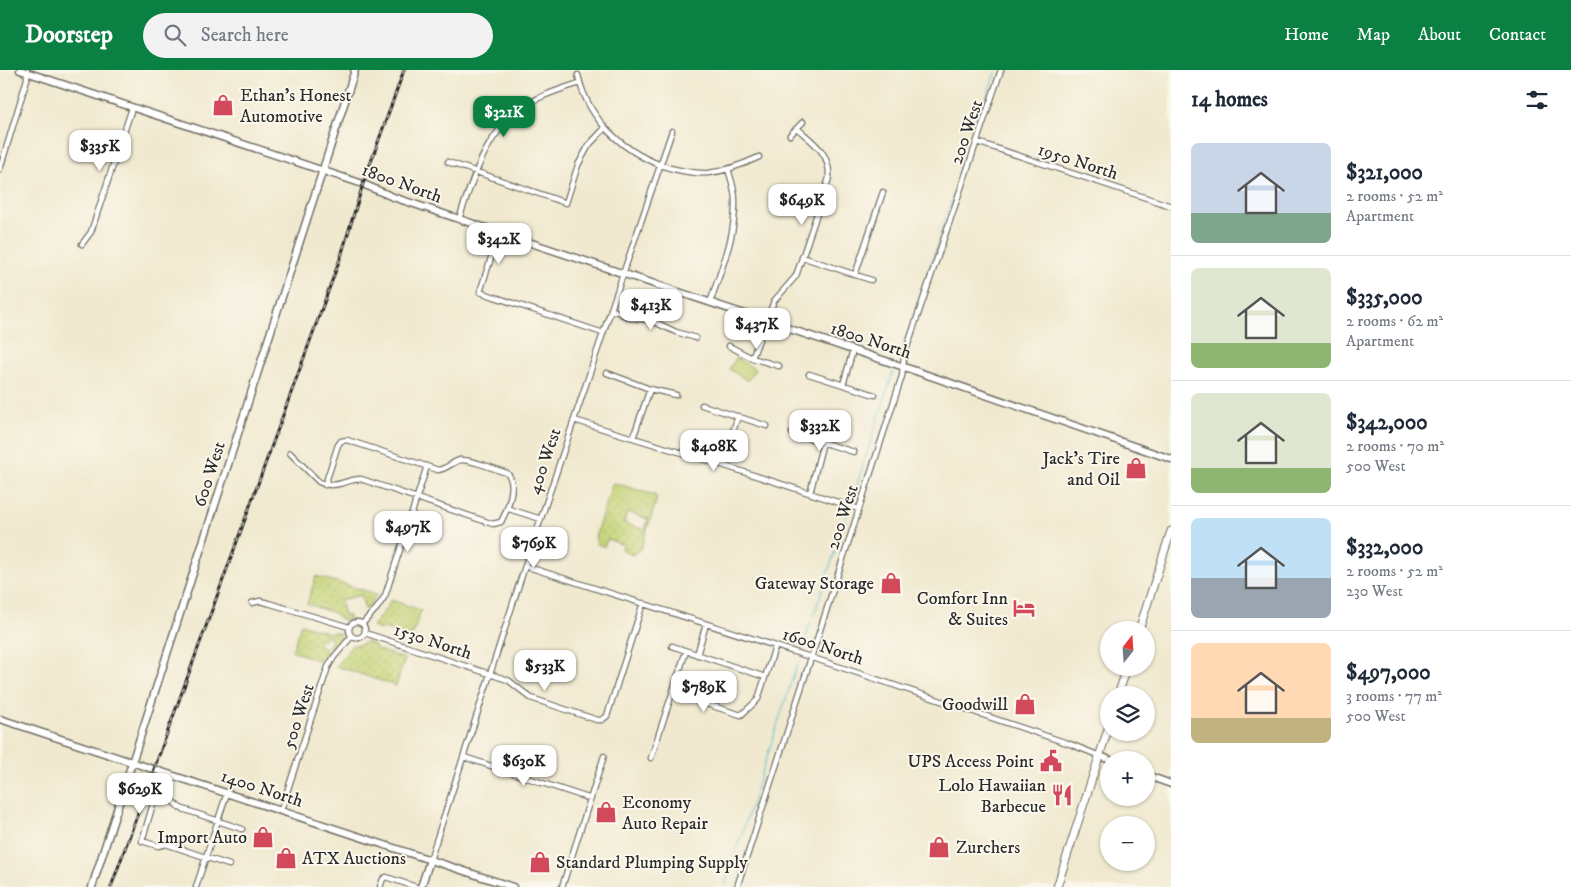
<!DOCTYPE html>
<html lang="en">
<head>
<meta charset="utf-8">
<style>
  :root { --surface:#fff; --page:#f2f2f3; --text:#1f2937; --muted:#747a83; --line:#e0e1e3; --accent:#0b8043 }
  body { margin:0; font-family:"IM FELL DW Pica",serif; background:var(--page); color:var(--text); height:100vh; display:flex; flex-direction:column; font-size:19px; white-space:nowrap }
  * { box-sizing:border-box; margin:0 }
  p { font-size:16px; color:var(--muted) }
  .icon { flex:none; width:28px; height:28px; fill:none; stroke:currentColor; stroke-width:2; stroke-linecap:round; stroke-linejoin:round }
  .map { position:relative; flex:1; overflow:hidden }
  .panel { display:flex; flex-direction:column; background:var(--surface); width:400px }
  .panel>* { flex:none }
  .needle { width:32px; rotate:17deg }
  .tools { position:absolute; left:1100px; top:551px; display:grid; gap:10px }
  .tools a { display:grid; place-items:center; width:55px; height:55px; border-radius:50%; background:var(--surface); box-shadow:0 1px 4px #0004; font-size:25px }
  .price { position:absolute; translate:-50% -42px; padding:0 11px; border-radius:10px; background:#fff; color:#222; font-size:16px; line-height:32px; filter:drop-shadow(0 1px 2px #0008) }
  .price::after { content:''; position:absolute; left:50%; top:30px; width:15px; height:11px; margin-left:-8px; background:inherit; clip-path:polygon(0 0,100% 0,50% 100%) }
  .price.current { background:var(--accent); color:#fff }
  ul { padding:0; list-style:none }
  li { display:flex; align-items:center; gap:15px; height:125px; padding:0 20px }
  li+li { border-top:1px solid var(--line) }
  li span { display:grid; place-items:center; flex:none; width:140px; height:100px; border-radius:8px; color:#555 }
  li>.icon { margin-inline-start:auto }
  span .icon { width:60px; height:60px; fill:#fffc; stroke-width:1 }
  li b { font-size:21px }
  h2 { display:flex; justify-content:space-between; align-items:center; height:60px; padding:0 20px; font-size:21px }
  header { display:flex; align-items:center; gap:30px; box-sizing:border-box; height:70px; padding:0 25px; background:var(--accent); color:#fff }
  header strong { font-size:24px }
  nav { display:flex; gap:28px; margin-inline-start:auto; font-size:18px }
  .search { width:350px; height:45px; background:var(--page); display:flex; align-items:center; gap:12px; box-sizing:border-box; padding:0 18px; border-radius:28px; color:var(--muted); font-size:19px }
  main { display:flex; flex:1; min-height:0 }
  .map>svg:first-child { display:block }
  .green { fill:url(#green-dots); stroke:#777e50; fill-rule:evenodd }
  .pitch { fill:#c3d274; stroke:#777e50 }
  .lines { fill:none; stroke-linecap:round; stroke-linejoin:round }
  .stream { stroke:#4db9c9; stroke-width:1 }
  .street-casing { stroke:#706e64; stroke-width:7 }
  .secondary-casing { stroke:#706e64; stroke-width:9 }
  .primary-casing { stroke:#706e64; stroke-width:9 }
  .street { stroke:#fff; stroke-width:4.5 }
  .secondary { stroke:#fff; stroke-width:6 }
  .primary { stroke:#fff; stroke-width:7 }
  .rail-casing { stroke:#2b2b2b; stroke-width:3 }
  .rail { stroke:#fbf7ec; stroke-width:1; stroke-dasharray:4; stroke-linecap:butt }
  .labels { text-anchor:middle; stroke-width:4; stroke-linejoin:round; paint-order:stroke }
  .poi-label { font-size:18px; fill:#2b2b2b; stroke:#fbf7ec; text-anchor:end }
  .street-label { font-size:18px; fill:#2b2b2b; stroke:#fbf7ec }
</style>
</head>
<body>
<header>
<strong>Doorstep</strong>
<div class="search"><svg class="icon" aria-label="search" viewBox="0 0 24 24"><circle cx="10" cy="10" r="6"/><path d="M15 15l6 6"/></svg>Search here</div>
<nav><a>Home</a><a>Map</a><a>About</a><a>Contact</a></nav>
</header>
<main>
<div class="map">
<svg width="1171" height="817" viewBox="0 0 1171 817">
  <defs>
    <pattern id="green-dots" width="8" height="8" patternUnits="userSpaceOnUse" patternTransform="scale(1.25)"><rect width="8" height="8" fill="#c3d274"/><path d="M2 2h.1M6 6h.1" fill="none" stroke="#a8b465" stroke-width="1.8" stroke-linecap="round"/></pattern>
  </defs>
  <rect width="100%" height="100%" fill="#fbf7ec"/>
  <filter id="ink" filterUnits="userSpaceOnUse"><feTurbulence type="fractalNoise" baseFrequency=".02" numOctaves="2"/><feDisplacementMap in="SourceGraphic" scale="10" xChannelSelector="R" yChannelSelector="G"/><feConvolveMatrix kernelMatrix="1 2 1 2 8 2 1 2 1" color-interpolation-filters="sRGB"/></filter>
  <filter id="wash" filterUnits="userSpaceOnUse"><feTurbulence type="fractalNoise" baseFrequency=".0096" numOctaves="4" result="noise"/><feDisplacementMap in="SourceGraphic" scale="20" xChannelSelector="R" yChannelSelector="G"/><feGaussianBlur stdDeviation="1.12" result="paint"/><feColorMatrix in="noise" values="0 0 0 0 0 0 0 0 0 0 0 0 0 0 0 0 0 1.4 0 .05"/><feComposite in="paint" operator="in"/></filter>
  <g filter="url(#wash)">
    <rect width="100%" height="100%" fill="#f0e9cf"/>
    <path class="green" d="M615,413l40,12 2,4 -16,49 -8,7 -8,-3v-2l-3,-1 1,-4 -15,-6 -4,8 -7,-3 -2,-7 17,-53zM627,442l21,7 -3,11 -21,-7z
      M316,506l61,18 -12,16 -4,-15 -21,5 4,15h4l2,4 -3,2 -7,-2 -6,-6 -27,-9z
      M391,530l30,10 -9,27 -29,-9 -4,2 -7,-4 13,-16z
      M301,554l29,9 5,-1 6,2 -1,4 -9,12 -3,-3 4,-6 -5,-6 -8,9 9,8 -6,10 -30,-11z
      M366,572l9,3 1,4 29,10 -9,27 -60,-20 16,-21h7z"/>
    <path class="pitch" d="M736,288l19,11 -7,12 -19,-12z"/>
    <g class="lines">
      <path class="stream" d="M898,287l12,-28 61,-188 25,-71
        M852,430l41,-128
        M844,454l3,-9
        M814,545l27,-82
        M803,577l7,-23
        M734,787l63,-192
        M724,817l8,-22"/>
    </g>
  </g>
  <g filter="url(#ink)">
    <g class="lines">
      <g class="street-casing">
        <path id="street" d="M578,5c10,46 48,80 92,93 12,3 25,6 38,5 18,-2 34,-8 51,-16
          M790,65l13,-13
          M977,72l194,64
          M448,92l118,41 12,-38 11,-20 16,-17
          M0,99l27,-90v-8
          M459,149c16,-46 28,-92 74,-118 14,-8 31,-13 47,-18
          M499,163l-19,59 123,41
          M82,174l9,-12 41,-124
          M802,187l69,23
          M855,205l28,-83
          M710,233c11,-34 26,-67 25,-103 0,-10 -4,-21 -7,-31
          M611,239l19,9 20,2 26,12 20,6
          M729,276l23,12 27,8
          M752,288l22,-57 22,-25 33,-98c1,-25 -14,-34 -31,-49
          M607,303l43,16 26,6
          M809,304l66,21
          M843,315l10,-35
          M702,335l65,21
          M574,350l148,45 137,44
          M792,363l62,19
          M633,368l17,-49
          M290,383l29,29c16,8 27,-3 42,-3l132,45 8,-2c6,-11 17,-39 6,-49 -13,-4 -35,-14 -47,-13 -8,2 -13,9 -22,10l-91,-30 -6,1 -3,4 -13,40
          M722,395l16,-49
          M810,423l13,-51
          M509,439l32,10
          M525,496l285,91 260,87 30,12
          M252,533l8,-2 8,2 81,24
          M349 560a8 8 0 1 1 16 0a8 8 0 1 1-16 0Z
          M362,554l15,-16 8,-12 42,-130
          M365,563l143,47 23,18 66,22h5l5,-4 36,-113
          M672,576l93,31
          M697,585l9,-31
          M672,623l69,22c1,-1 16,-14 17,-16l17,-52
          M464,687l127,42
          M651,688l35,-107
          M281,740l47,-143 6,-10 17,-20
          M430,790l95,-294 98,-292 49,-143
          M229,795l-63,-21 -8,2 -16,-5 14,-47 14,5 10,9 62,21
          M196,817l31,-94
          M380,817l3,-8 3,-2 30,10
          M562,817l42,-131
          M737,817l165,-511 2,-20 97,-286"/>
      </g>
      <g class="secondary-casing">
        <path id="secondary" d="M20,0l343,114 30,13 511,170 267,92
          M0,649l513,168
          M1100,686l10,4
          M1146,705l25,9
          M92,817l263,-817
          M421,817l9,-27"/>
      </g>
      <g class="primary-casing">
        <path id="primary" d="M1139,560l32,-99
          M1118,625l9,-27
          M1057,817l52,-161"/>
      </g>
      <use href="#street" class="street"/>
      <use href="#secondary" class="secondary"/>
      <use href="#primary" class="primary"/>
      <g class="rail-casing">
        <path id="rail" d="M111,817l230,-631 22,-72 41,-114"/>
      </g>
      <use href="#rail" class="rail"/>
    </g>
  </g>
  <defs>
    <g id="shop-bare" transform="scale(1.725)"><path d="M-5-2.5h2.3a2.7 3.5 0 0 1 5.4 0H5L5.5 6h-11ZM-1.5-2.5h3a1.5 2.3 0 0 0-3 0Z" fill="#d1495b" stroke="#fbf7ec" stroke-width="2.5" paint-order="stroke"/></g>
    <g id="hotel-bare" transform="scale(1.725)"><path d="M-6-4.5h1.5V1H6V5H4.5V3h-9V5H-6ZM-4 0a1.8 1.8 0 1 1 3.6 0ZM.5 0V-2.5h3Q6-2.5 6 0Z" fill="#d1495b" stroke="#fbf7ec" stroke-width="2.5" paint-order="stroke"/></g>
    <g id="civic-bare" transform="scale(1.725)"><path d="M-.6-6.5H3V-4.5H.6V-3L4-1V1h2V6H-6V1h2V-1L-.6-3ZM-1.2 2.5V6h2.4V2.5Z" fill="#d1495b" stroke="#fbf7ec" stroke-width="2.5" paint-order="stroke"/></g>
    <g id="restaurant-bare" transform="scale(1.725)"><path d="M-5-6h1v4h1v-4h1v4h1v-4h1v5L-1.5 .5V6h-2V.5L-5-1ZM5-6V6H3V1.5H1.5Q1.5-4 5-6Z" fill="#d1495b" stroke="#fbf7ec" stroke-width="2.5" paint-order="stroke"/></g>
  </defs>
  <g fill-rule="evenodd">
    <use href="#shop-bare" x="223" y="35"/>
    <use href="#shop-bare" x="1136" y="398"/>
    <use href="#shop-bare" x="891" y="513"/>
    <use href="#hotel-bare" x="1024" y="538"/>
    <use href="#shop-bare" x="1025" y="634"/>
    <use href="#civic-bare" x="1051" y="691"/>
    <use href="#restaurant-bare" x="1062" y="725"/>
    <use href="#shop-bare" x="606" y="742"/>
    <use href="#shop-bare" x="263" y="767"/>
    <use href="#shop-bare" x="939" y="777"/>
    <use href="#shop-bare" x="286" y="788"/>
    <use href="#shop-bare" x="540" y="792"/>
  </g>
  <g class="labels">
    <g class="poi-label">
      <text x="240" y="31" text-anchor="start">Ethan's Honest<tspan x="240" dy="21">Automotive</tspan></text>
      <text x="1120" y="394">Jack's Tire<tspan x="1120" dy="21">and Oil</tspan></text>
      <text x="874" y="519">Gateway Storage</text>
      <text x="1008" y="534">Comfort Inn<tspan x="1008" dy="21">&amp; Suites</tspan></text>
      <text x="1008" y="640">Goodwill</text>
      <text x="1034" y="697">UPS Access Point</text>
      <text x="1046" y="721">Lolo Hawaiian<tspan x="1046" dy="21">Barbecue</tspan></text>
      <text x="622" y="738" text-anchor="start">Economy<tspan x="622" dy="21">Auto Repair</tspan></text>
      <text x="247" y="773">Import Auto</text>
      <text x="956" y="783" text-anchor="start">Zurchers</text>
      <text x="302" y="794" text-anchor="start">ATX Auctions</text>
      <text x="556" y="798" text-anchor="start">Standard Plumping Supply</text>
    </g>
    <g class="street-label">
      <text transform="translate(966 62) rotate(-71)" y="6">200 West</text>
      <text transform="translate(1078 91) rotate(18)" y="6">1950 North</text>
      <text transform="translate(402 113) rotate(20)" y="6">1800 North</text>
      <text transform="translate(871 270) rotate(18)" y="6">1800 North</text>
      <text transform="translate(544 391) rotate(-71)" y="6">400 West</text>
      <text transform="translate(209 404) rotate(-72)" y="6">600 West</text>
      <text transform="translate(842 447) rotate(-72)" y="6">200 West</text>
      <text transform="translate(433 571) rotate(18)" y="6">1530 North</text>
      <text transform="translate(823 576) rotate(18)" y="6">1600 North</text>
      <text transform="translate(298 646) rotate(-72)" y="6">500 West</text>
      <text transform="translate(262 718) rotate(18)" y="6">1400 North</text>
    </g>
  </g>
</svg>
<div class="tools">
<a><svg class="needle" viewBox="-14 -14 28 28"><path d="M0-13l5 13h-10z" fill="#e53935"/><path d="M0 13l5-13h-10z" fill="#747a83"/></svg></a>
<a><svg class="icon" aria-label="layers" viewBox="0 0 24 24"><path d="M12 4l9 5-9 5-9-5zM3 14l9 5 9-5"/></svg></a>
<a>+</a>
<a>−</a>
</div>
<b class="price current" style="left:504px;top:68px">$321K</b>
<b class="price" style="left:100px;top:102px">$335K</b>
<b class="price" style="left:802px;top:156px">$649K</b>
<b class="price" style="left:499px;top:195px">$342K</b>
<b class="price" style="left:651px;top:261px">$413K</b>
<b class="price" style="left:757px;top:280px">$437K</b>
<b class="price" style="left:820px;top:382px">$332K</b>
<b class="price" style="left:714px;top:402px">$408K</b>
<b class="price" style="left:408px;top:483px">$497K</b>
<b class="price" style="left:534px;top:499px">$769K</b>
<b class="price" style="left:545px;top:622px">$533K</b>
<b class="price" style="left:704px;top:643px">$789K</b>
<b class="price" style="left:524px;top:717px">$630K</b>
<b class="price" style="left:140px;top:745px">$629K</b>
</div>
<section class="panel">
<h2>14 homes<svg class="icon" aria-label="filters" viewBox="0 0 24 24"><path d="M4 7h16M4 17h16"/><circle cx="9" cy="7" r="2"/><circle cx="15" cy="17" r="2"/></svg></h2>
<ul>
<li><span style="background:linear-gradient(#c9d6e8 70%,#7fa58c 0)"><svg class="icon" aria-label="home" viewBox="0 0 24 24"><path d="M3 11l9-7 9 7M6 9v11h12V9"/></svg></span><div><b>$321,000</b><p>2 rooms · 52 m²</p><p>Apartment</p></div></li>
<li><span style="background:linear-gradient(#dfe7d0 75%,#8fb573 0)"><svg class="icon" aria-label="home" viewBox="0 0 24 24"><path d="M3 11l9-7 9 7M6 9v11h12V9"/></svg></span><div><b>$335,000</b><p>2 rooms · 62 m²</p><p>Apartment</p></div></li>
<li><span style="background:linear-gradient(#dfe7d0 75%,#8fb573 0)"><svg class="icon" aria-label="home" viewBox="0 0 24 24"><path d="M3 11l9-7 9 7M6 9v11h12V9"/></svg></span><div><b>$342,000</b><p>2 rooms · 70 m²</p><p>500 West</p></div></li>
<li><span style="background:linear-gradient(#bfe0f5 60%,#9aa5b1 0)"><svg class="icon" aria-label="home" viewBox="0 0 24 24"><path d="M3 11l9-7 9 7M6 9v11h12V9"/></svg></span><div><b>$332,000</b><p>2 rooms · 52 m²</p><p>230 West</p></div></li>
<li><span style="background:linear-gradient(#ffd9b3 75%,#c2b280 0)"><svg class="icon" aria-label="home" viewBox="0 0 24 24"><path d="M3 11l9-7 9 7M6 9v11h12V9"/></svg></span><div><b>$497,000</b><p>3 rooms · 77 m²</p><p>500 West</p></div></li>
</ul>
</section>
</main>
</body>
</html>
